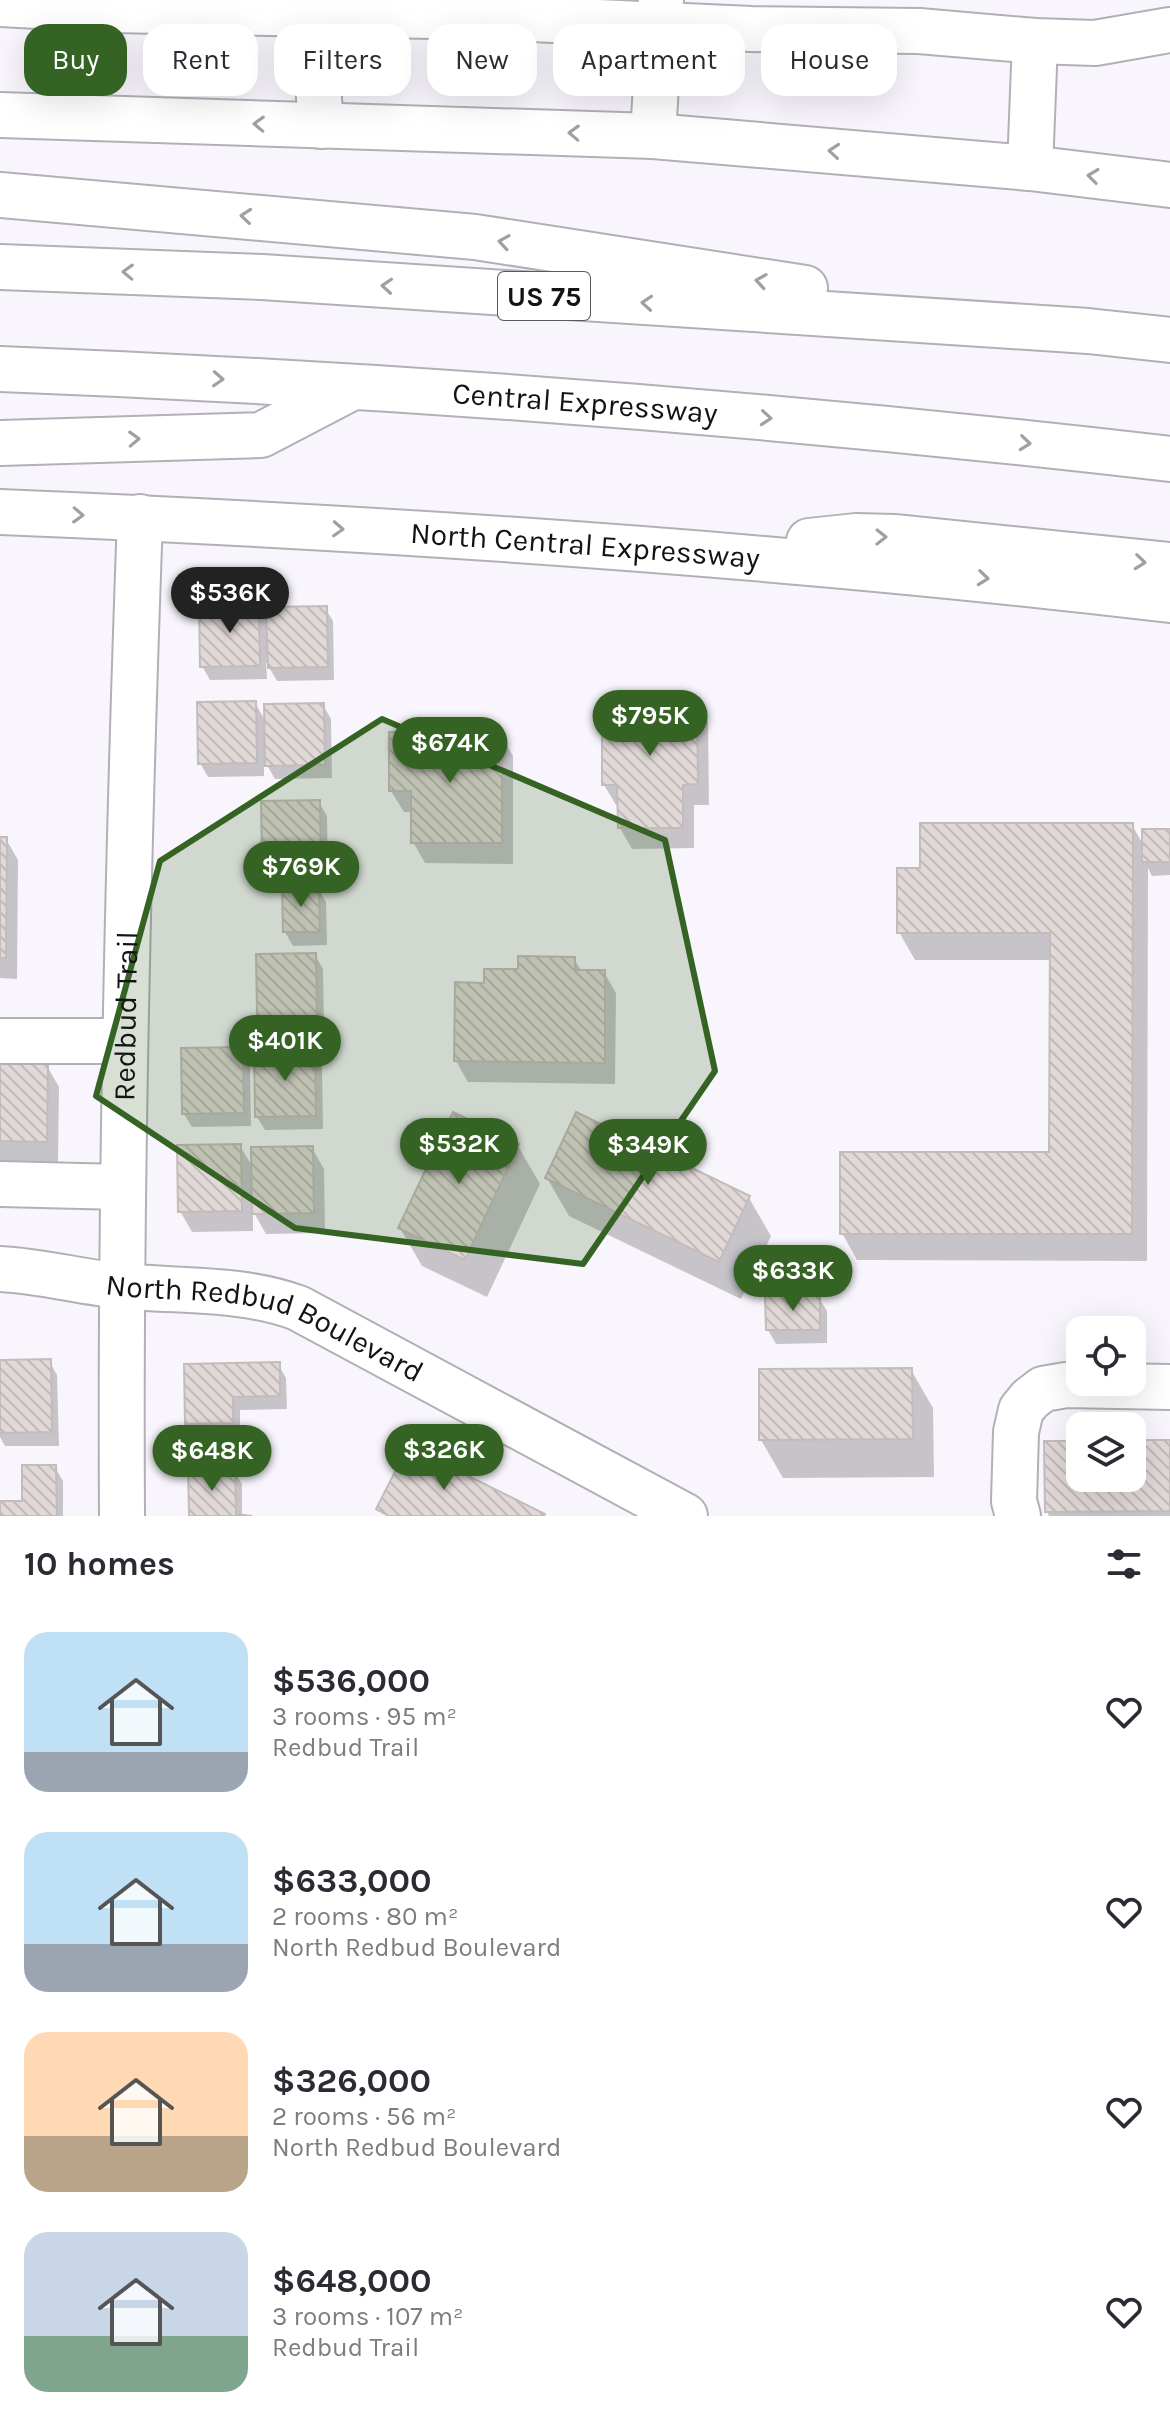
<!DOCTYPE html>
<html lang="en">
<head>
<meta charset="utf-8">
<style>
  :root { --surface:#fff; --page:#f2f2f3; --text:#2b2b33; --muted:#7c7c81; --accent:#356323 }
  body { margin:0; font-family:Karla,sans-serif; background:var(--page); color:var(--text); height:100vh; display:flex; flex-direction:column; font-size:30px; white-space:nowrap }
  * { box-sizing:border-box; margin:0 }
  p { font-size:26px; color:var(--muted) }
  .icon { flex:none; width:44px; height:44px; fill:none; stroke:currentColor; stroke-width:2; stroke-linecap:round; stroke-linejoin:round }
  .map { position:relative; height:1516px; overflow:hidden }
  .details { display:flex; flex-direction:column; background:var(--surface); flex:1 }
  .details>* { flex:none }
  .guide { position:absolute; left:24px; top:24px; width:1122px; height:72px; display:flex; gap:16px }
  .controls { position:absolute; left:1066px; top:1316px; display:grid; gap:16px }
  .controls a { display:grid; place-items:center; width:80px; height:80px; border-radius:16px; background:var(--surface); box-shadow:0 8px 32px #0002; font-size:40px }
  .price { position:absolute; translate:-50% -68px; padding:0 18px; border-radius:28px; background:var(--accent); color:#fff; font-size:26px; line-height:52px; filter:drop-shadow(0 2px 4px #0008) }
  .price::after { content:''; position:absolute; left:50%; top:48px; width:24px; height:18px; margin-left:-12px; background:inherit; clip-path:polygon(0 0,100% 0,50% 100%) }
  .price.current { background:#222; color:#fff }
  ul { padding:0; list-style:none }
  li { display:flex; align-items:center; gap:24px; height:200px; padding:0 24px }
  li span { display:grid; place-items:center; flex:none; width:224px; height:160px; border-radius:24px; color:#555 }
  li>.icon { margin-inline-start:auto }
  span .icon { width:96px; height:96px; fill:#fffc; stroke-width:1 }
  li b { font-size:34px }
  h2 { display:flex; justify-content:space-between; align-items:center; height:96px; padding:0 24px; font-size:34px }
  .tag { padding:0 28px; border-radius:24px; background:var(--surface); box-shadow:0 8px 32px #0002; font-size:28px; line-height:72px }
  .tag.current { background:var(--accent); color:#fff }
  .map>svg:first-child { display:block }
  .shadow { fill:#0003 }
  .building { fill:url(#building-back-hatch); stroke:#c4bcba; stroke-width:2 }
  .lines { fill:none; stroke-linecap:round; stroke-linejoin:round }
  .minor-casing { stroke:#b2b0b6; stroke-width:48 }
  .major-casing { stroke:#b2b0b6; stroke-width:48 }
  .highway-casing { stroke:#b2b0b6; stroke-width:48 }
  .minor { stroke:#fff; stroke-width:44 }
  .major { stroke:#fff; stroke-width:44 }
  .highway { stroke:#fff; stroke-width:44 }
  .oneway { stroke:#a1a0a1 }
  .marked { fill:#356323; fill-opacity:0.2; stroke:#356323; stroke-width:6; stroke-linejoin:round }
  .labels { text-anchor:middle; stroke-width:6; stroke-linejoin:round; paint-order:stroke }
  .shield { fill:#fff; stroke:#5a595a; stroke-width:2 }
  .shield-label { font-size:28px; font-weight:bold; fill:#131214 }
  .street-label { font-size:30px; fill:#131214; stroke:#fff }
</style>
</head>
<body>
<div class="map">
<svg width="1170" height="1516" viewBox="0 0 1170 1516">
  <defs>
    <pattern id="building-back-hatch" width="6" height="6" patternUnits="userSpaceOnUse" patternTransform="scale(2)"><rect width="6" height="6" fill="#e1d9d7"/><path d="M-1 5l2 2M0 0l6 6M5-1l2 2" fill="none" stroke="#c0b9b8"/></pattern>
  </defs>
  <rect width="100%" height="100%" fill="#f8f6fc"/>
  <path class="shadow" d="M258,605l11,19 56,-16 8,13 1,59 -57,1 -11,-19 1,17 -57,1 -8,-14z
    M696,701l12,21 1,83h-15v43l-62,1 -12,-21 -1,-23h-3l-12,-20z
    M255,703l11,19 57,-17 8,14 1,59 -57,1 -11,-19v16l-56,1 -8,-14z
    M501,735l12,21v108l-88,-1 -12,-21v-30h-9l-13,-21z
    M319,802l8,14 1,59 -56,1 -8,-14z
    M1132,825l12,21 26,-15v44l-18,1 -4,-8 -1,393 -290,-1 -15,-27 209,-79 1,-194h-137l-16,-28 23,-62z
    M0,839h6l12,21 -1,119 -17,-1z
    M318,888l8,14 1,43 -34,1 -8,-14z
    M315,955l8,14 1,60 -57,1 -8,-14z
    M574,959l8,13h22l12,21 -1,91 -147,-2 -12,-21 30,-76 34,-14z
    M242,1049l8,14 1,63 -59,1 -8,-13z
    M314,1051l8,14 1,64 -58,1 -8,-13z
    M0,1065l47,1 12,21 -1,75 -58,-1z
    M240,1146l14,23 58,-21 12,21 1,64 -59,1 -13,-23v20l-61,1 -12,-21z
    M518,1146l22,38 -53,113 -65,-31 -22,-38z
    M547,1178l202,20 22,38 -30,63 -172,-83z
    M819,1298l8,13v32l-51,1 -8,-14z
    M49,1361l8,14 2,71h-54l-5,-9v-75z
    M278,1364l8,14 1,31 -47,1v26l-45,1 -8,-14z
    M911,1370l22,38 1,69 -151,1 -22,-38z
    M1132,1442h38v74h-121l-2,-5 33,-68v35h52z
    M55,1467l8,14v35h-63v-13h24z
    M234,1471l8,13v32h-51z"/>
  <path class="building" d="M259,603l1,63 -60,1 -1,-63z
    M327,606l1,61 -60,1 -2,-61z
    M602,699h95l1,85 -15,1v43h-65l-1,-43h-15z
    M256,701l1,62 -59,1 -1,-62z
    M324,703l1,62 -60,1 -1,-62z
    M389,732l113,1v110h-91v-52h-22z
    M320,800l1,62 -59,1 -1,-62z
    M920,823h213l-1,411h-292v-82h209l1,-219h-153v-65h23z
    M1142,829h28v33h-28z
    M0,837h7l-1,121h-6z
    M282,886h37l1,46h-37z
    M316,953l1,63 -60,1 -1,-63z
    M518,956l57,1v13h30v93l-151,-2 1,-79 29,1v-14h34z
    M243,1047l1,66 -62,1 -1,-66z
    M315,1049l1,67 -61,1 -1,-67z
    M0,1063l48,1 -1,78 -47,-1z
    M453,1112l66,32 -54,116 -67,-32z
    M576,1112l174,84 -31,66 -174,-84z
    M241,1144l1,67 -64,1 -1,-67z
    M313,1146l1,67 -62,1 -1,-67z
    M765,1296h55v34h-54z
    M51,1359l1,73 -52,1v-73z
    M280,1362v34l-47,1v26l-48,1 -1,-60z
    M912,1368l1,71 -154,1v-71z
    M1132,1440h38v71l-125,1 -1,-71h36v37h52z
    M408,1446l137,68 -1,2h-155l-13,-7z
    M22,1465h34l1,51h-57v-15h22z
    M188,1469h47l1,45 16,2h-63z"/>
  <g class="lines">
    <g class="minor-casing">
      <g id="minor">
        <path d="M312,0l9,126"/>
        <path d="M0,4l110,6 378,7 263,12 168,2 116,10 60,2 75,-13"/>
        <path d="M653,136l8,-136"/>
        <path d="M1030,168l5,-127"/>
        <path d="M0,1041h125"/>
        <path d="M0,1184l122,3"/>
        <path id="s1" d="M0,1269c41,2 81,13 122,17 61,6 118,1 176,22l387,208"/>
        <path id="s2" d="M122,1516c-2,-333 6,-666 18,-999"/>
        <path d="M1018,1516l-4,-15 2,-69 5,-22 9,-11 13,-10 23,-4 104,2"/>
      </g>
    </g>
    <g class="major-casing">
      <g id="major">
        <path d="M0,115l653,21 377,32 140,17"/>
        <path id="s3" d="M0,512c391,16 782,42 1170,88"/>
        <path d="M809,541l47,-5 38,1 276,28"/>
      </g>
    </g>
    <g class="highway-casing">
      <g id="highway">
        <path d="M0,195l475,42 330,51"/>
        <path d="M0,267l262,10 826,54 82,9"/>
        <path id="s4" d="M0,369c391,15 781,45 1170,90"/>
        <path d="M0,443l261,-8 92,-48"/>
      </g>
    </g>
    <use href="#minor" class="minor"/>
    <use href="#major" class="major"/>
    <use href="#highway" class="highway"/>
  </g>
  <defs><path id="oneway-chevron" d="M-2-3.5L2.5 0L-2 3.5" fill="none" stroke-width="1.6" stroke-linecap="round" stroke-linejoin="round" transform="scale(2)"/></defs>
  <g class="oneway">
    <use href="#oneway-chevron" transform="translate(259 124) rotate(-178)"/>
    <use href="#oneway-chevron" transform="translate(574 133) rotate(-178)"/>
    <use href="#oneway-chevron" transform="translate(834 151) rotate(-175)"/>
    <use href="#oneway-chevron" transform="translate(1093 176) rotate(-173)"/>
    <use href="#oneway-chevron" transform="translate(246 216) rotate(-175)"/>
    <use href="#oneway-chevron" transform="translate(504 242) rotate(-171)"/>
    <use href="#oneway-chevron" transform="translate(128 272) rotate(-178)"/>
    <use href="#oneway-chevron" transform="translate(761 281) rotate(-171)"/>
    <use href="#oneway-chevron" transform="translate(387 286) rotate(-176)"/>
    <use href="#oneway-chevron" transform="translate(647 303) rotate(-176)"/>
    <use href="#oneway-chevron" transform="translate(218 379) rotate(3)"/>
    <use href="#oneway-chevron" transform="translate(766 418) rotate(5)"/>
    <use href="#oneway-chevron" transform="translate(134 439) rotate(-2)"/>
    <use href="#oneway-chevron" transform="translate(1025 443) rotate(6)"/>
    <use href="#oneway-chevron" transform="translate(78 515) rotate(2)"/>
    <use href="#oneway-chevron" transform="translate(338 529) rotate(3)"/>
    <use href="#oneway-chevron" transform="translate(881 537) rotate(1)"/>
    <use href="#oneway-chevron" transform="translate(1140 562) rotate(6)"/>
    <use href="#oneway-chevron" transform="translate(983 578) rotate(6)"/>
  </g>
  <path class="marked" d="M382,719l283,121 50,231 -132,193 -288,-36 -199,-132 64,-235z"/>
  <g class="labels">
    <rect class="shield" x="498" y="272" width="92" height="48" rx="6"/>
    <g class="shield-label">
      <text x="544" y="306">US 75</text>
    </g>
    <g class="street-label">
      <text dy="10" stroke="none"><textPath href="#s4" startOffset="586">Central Expressway</textPath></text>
      <text dy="10" stroke="none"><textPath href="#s3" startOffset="586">North Central Expressway</textPath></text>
      <text dy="10" stroke="none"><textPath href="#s2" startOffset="500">Redbud Trail</textPath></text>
      <text dy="10" stroke="none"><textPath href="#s1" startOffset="274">North Redbud Boulevard</textPath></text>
    </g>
  </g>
</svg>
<div class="controls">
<a><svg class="icon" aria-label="locate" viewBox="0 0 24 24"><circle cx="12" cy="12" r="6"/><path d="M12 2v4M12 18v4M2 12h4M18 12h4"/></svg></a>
<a><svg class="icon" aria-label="layers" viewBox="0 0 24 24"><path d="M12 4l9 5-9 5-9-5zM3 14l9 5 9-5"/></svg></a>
</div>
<b class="price current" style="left:230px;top:635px">$536K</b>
<b class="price" style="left:650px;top:758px">$795K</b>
<b class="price" style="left:450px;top:785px">$674K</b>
<b class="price" style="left:301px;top:909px">$769K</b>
<b class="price" style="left:285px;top:1083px">$401K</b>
<b class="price" style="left:459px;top:1186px">$532K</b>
<b class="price" style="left:648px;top:1187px">$349K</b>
<b class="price" style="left:793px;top:1313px">$633K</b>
<b class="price" style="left:444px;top:1492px">$326K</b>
<b class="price" style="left:212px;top:1493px">$648K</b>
<div class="guide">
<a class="tag current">Buy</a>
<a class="tag">Rent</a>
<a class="tag">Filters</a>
<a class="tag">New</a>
<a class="tag">Apartment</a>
<a class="tag">House</a>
</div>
</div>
<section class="details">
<h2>10 homes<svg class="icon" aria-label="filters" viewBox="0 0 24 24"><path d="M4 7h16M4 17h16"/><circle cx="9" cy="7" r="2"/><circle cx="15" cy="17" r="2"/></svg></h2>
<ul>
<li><span style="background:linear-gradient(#bfe0f5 75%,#9aa5b1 0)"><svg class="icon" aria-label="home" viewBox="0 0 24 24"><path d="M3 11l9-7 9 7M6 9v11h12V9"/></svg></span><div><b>$536,000</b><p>3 rooms · 95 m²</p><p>Redbud Trail</p></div><svg class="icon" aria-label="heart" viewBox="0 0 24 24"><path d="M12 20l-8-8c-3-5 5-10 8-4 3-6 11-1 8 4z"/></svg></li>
<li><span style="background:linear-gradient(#bfe0f5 70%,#9aa5b1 0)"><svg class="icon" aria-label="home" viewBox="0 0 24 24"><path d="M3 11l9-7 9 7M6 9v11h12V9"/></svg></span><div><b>$633,000</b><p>2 rooms · 80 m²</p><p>North Redbud Boulevard</p></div><svg class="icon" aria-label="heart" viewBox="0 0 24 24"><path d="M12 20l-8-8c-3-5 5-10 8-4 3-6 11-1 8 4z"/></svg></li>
<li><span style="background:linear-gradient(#ffd9b3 65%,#b9a48a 0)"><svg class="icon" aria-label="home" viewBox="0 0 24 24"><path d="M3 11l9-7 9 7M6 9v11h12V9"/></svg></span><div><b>$326,000</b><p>2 rooms · 56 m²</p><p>North Redbud Boulevard</p></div><svg class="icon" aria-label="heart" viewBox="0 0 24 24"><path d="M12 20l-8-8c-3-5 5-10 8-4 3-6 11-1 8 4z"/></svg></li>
<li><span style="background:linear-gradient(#c9d6e8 65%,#7fa58c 0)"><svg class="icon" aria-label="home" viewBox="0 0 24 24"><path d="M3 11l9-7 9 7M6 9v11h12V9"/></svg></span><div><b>$648,000</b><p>3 rooms · 107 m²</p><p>Redbud Trail</p></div><svg class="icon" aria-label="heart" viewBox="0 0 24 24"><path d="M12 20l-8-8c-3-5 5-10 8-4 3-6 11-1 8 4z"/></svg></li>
</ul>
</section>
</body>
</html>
